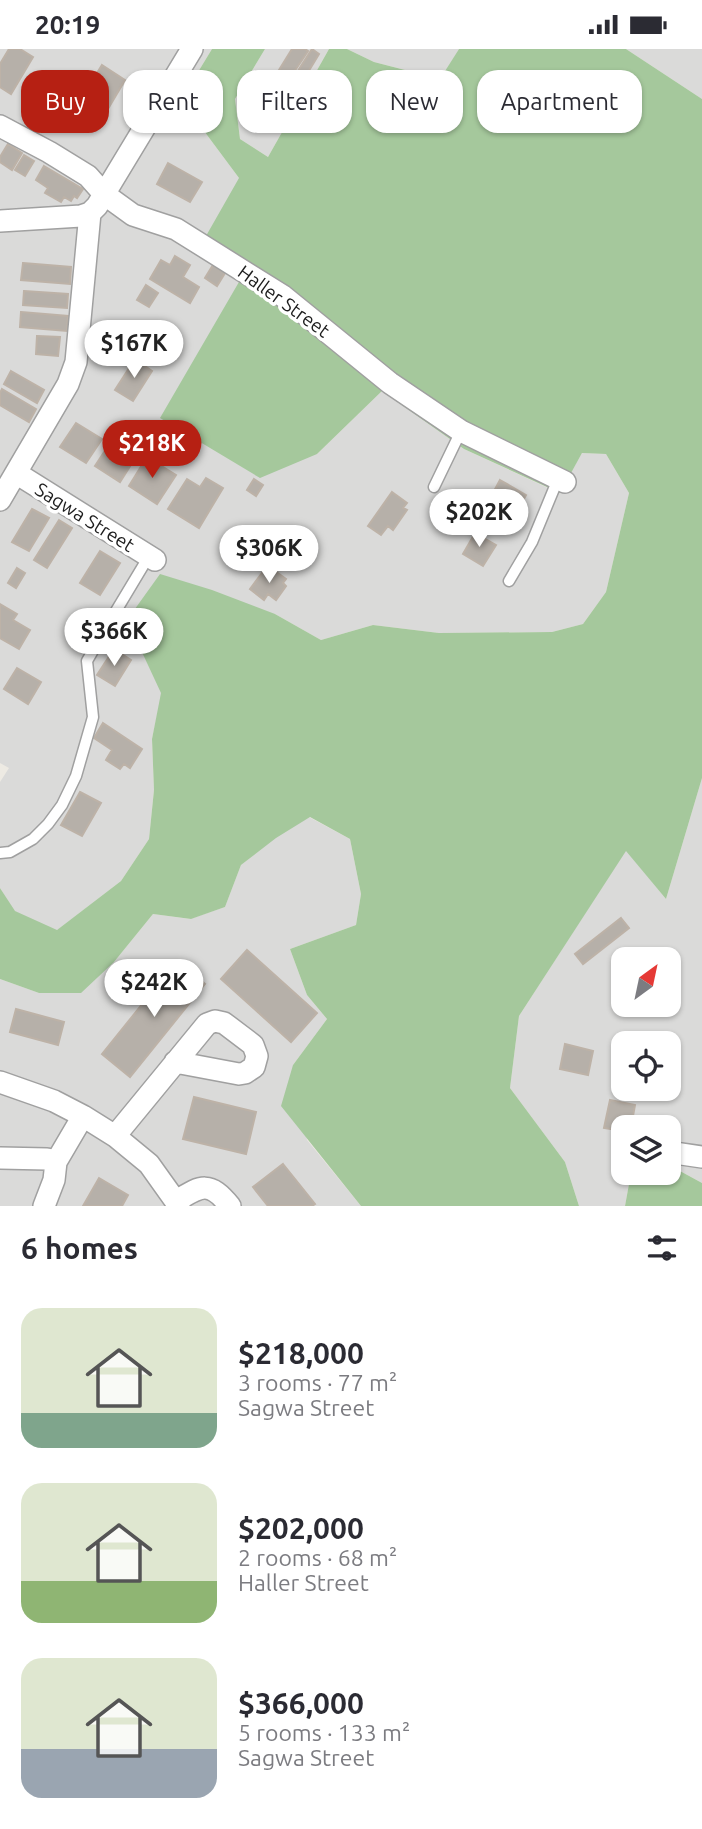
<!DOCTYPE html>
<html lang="en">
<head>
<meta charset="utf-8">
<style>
  :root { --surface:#fff; --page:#f7f7f7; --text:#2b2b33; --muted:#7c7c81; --accent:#b62013 }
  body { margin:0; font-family:Ubuntu,sans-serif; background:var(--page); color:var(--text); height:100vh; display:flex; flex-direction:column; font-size:26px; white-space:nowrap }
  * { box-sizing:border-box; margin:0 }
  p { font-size:23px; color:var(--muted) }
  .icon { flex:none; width:38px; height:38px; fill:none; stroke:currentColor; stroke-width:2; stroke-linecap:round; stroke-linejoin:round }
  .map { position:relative; height:1157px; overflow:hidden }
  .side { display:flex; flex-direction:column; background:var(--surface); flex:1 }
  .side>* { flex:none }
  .hud { position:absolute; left:21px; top:21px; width:662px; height:63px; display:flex; gap:14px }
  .needle { width:46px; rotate:33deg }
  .controls { position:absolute; left:611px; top:898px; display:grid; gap:14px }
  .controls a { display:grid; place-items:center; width:70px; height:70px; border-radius:14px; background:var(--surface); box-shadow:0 2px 5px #0004; font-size:35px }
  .price { position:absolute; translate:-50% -60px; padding:0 16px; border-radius:24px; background:#fff; color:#222; font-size:23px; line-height:46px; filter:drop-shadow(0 2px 4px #0008) }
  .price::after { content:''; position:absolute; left:50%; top:42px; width:21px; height:16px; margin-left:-10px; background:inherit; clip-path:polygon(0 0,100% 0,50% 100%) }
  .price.selected { background:var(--accent); color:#fff }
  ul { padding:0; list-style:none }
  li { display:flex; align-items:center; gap:21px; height:175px; padding:0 21px }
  li span { display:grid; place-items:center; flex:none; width:196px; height:140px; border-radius:21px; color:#555 }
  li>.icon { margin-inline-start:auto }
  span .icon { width:84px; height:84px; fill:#fffc; stroke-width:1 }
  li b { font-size:30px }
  h2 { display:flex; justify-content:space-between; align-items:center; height:84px; padding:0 21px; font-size:30px }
  .chip { padding:0 24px; border-radius:21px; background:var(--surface); box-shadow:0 2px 5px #0004; font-size:24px; line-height:63px }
  .chip.selected { background:var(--accent); color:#fff }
  .status { display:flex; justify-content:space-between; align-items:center; height:49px; padding:0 35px; background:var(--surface); direction:ltr }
  .status svg { height:19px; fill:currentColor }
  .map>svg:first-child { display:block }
  .residential { fill:#dadad9; fill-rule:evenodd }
  .forest { fill:#a5c89c }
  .building { fill:#b6b0a9; stroke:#bdb2a7; stroke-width:2 }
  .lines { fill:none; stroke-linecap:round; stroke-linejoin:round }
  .service-casing { stroke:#a0a0a0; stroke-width:13 }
  .minor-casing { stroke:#a0a0a0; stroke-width:24 }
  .service { stroke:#fff; stroke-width:10 }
  .minor { stroke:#fff; stroke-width:21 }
  .labels { text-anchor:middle; stroke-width:7; stroke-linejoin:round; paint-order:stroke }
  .street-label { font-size:19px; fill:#1c1c1c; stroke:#fff }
</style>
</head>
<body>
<div class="status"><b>20:19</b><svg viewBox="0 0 49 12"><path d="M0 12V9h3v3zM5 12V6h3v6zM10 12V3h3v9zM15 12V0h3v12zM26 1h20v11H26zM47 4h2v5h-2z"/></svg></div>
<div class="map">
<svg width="702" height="1157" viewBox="0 0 702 1157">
  <rect width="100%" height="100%" fill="#edeae3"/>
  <path class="residential" d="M0,0h212l-31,51 58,78 11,85 67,191 65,-63 82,58 95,44 23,-40 24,1 23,39 -23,99 -23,32 -31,8 -113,1 -66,-8 -52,15 -46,-26 -148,6 35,73 -10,46 2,51 -5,49 -28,42 -65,50 -42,-20 -14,-23v-106l9,-14 -9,-5z
    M265,0h64l-61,108 -28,-18 -5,-40z
    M347,0h112l-18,30 -67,-17z
    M626,0h76v50z
    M702,729v405l-33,-18 -1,-38h-45v46h8l-6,33h-46l-14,-44 -55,-74 9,-72 107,-166 40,49zM623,910h45v46h-45zM623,994h45v46h-45z
    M309,768l41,22 11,55 -5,31 -66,24 17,46 20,24 -34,46 14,75 54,66h-361v-227l39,14 75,-31 39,-48 37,5 35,-12 16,-42 35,-28z"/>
  <path class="forest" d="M212,0h53l-30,50 5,40 28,18 61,-108h18l27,13 66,17 19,-30h167l76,50v679l-36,121 -40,-48 -107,165 -9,72 55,74 14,44h-218l-80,-100 12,-41 34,-46 -20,-24 -17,-46 66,-24 5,-31 -11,-55 -40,-22 -34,21 -35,27 -16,42 -34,12 -38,-5 -39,48 -33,31h-42l-39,-14v-91l15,23 42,19 64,-49 28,-42 5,-49 -2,-51 9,-46 -34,-73 33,-46 52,16 63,24 46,26 52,-15 66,8 113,-1 31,-8 23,-32 23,-99 -23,-39 -24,-1 -22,40 -96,-44 -82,-58 -65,63 -57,24 -100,-60 90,-155 -44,-27 33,-58 -58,-78z
    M669,1116l33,18v23h-77l6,-33h37z"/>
  <path class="building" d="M9,0h11l13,8 -22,37 -11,-7v-23z
    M292,0h13l3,2 -20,30 7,5 -5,9 -19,-12z
    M312,0l7,5 -17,28 -8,-5z
    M102,16l23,15 -26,44 -24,-15z
    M8,95l14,9 -10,17 -12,-8v-5z
    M24,106l10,6 -9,15 -10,-6z
    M168,114l34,19 -12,20 -33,-18z
    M44,117l39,23 -6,9 -3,-2 -3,5 -7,-4 -3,5 -16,-9 3,-5 -12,-8z
    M175,207l15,9 -7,12 16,10 -9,16 -40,-24 11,-19 9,5z
    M23,214l48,4 -1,17 -49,-4z
    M213,216l12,8 -8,13 -12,-8z
    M146,236l12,8 -9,14 -12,-7z
    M24,242l44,3 -1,14 -44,-3z
    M21,263l47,4 -1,15 -47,-4z
    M37,287l23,1 -2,19 -22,-2z
    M135,310l17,12 -19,30 -18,-11z
    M11,322l33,19 -7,13 -33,-19z
    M2,340l34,20 -7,13 -29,-17v-12z
    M76,374l26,16 -16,24 -26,-16z
    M122,392l13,8 -5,9 4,2 -14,22 -25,-16 15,-23 8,5z
    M147,408l29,18 -19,29 -28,-18z
    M206,429l17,10 -24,40 -31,-19 19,-30 13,8z
    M254,430l9,6 -7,11 -9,-6z
    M500,431l26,15 -19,34 -17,-10 6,-10 -9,-5z
    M392,443l15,11 -4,5 4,2 -14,20 -5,-4 -7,9 -13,-9z
    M32,460l17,9 -20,33 -17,-9z
    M59,471l13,8 -25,40 -13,-8z
    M475,484l21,12 -13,21 -20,-12z
    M100,502l20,12 -20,32 -20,-12z
    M17,519l8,5 -9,15 -8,-5z
    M265,520l7,5 3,-3 11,8 -3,4 3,3 -10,14 -8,-6 -4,6 -14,-11z
    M0,555l17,10 -4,6 17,10 -11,19 -19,-11z
    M114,600l17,11 -16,26 -18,-11z
    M17,619l24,14 -13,22 -24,-15z
    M103,674l39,26 -12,19 -6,-4 -4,5 -14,-9 6,-10 -18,-12z
    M80,743l21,11 -19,33 -21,-11z
    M621,869l8,10 -46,36 -8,-10z
    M247,901l70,63 -26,29 -70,-63z
    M177,912l28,23 -75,93 -28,-23z
    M16,960l48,13 -6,23 -48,-13z
    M565,995l28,7 -5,24 -28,-6z
    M194,1048l62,15 -10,42 -63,-15z
    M610,1051l25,5 -4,22h-8v4l-19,-3z
    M283,1115l32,40 -3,2h-44l-15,-19z
    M99,1129l29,17 -6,11h-39z"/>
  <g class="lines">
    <g class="service-casing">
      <path id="service" d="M434,438l27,-56
        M509,532l23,-39 26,-63
        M0,804l10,-1 23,-13 15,-15 14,-19 14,-29 17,-59 -6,-56 23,-40 39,-65"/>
    </g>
    <g class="minor-casing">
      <path id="minor" d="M0,77l49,26 39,24 16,18 29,21 43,14 107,67 107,87 71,48 104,51
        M0,172l81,-5 9,-3 7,-7 95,-157
        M16,424l139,87
        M0,451l68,-116 8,-22 14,-149
        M0,1033l54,19 29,15 32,20 34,28 30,42
        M115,1087l92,-112 8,-3 9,2 29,22 4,11 -3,11 -9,6 -6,1 -64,-12
        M668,1103l34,5
        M0,1109l47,1 9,3
        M176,1152c25,-15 33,-21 54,5
        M44,1157l10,-26 2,-18 27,-46"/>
    </g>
    <use href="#service" class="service"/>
    <use href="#minor" class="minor"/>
  </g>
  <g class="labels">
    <g class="street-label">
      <text transform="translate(284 252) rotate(36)" y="7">Haller Street</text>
      <text transform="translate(85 468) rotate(32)" y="7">Sagwa Street</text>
    </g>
  </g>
</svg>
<div class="controls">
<a><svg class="needle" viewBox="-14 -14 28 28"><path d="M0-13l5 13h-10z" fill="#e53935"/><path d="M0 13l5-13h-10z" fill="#7c7c81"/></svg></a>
<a><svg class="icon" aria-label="locate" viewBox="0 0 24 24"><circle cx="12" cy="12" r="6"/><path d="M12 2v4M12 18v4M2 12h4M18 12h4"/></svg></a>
<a><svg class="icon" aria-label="layers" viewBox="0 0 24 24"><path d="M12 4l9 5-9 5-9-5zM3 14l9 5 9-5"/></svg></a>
</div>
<b class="price" style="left:134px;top:331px">$167K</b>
<b class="price selected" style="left:152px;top:431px">$218K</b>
<b class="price" style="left:479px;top:500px">$202K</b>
<b class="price" style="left:269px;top:536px">$306K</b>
<b class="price" style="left:114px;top:619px">$366K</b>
<b class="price" style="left:154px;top:970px">$242K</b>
<div class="hud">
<a class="chip selected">Buy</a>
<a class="chip">Rent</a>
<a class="chip">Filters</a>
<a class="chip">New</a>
<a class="chip">Apartment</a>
</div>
</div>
<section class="side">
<h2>6 homes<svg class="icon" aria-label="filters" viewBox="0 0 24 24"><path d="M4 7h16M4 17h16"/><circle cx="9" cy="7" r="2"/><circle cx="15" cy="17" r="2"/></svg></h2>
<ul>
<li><span style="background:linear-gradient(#dfe7d0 75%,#7fa58c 0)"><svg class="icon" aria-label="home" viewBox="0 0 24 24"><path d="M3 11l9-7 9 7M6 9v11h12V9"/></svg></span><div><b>$218,000</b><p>3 rooms · 77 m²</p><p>Sagwa Street</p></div></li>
<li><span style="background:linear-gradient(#dfe7d0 70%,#8fb573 0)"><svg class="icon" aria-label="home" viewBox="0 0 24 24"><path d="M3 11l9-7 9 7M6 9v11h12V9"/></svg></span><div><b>$202,000</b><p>2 rooms · 68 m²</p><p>Haller Street</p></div></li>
<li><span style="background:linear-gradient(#dfe7d0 65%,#9aa5b1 0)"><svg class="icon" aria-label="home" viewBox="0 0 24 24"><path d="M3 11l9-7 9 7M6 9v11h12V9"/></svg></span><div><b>$366,000</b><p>5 rooms · 133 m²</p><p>Sagwa Street</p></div></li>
</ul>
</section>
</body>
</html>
